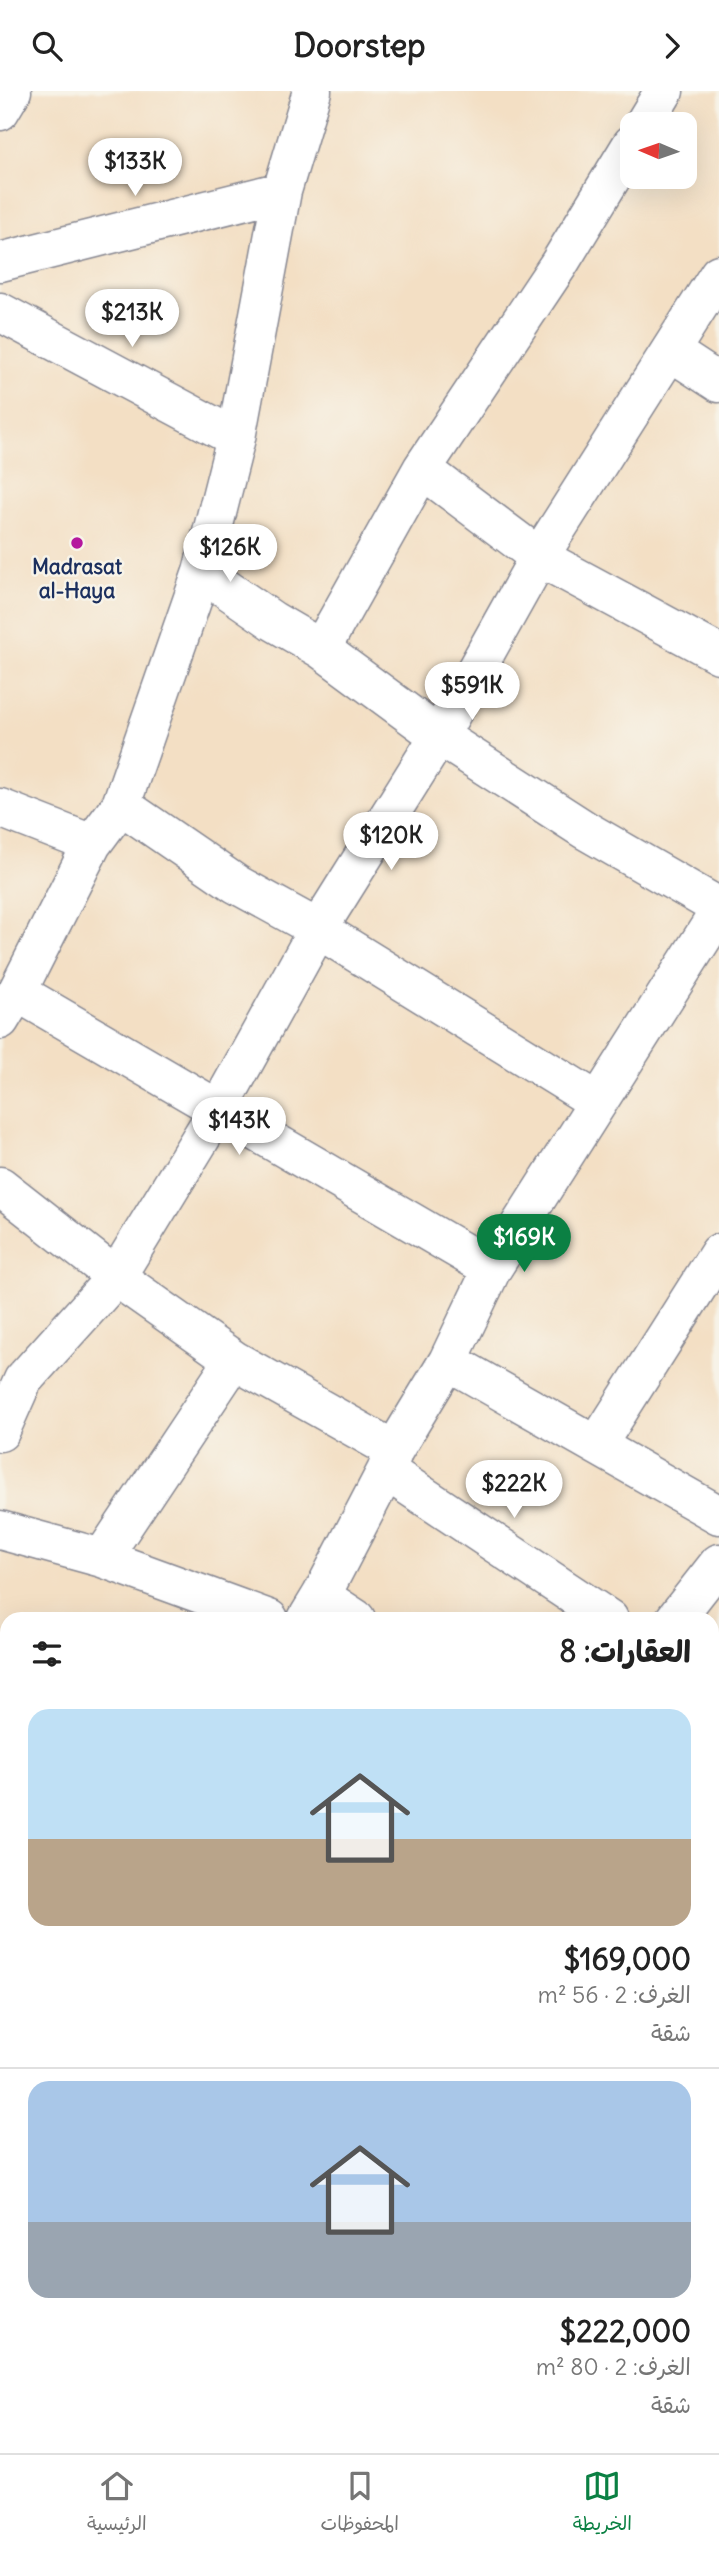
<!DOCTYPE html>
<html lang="ar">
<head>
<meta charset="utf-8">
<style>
  :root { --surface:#fff; --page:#f6f6f6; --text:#222; --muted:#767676; --line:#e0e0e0; --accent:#0b8043 }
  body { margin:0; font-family:Delius,"Playpen Sans Arabic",sans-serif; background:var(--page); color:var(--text); direction:rtl; height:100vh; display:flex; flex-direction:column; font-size:26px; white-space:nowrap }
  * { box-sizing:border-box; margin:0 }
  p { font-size:23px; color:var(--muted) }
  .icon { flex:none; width:38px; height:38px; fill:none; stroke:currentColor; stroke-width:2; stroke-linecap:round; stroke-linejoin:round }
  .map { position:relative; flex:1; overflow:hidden; direction:ltr }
  .panel { position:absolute; left:0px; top:1521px; width:719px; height:842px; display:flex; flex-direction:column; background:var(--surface); border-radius:21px 21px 0 0; box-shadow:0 7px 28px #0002; direction:rtl }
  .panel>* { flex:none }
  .needle { width:46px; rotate:272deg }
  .fabs { position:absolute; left:620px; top:21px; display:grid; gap:14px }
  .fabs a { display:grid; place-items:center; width:77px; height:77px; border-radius:14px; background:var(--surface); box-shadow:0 7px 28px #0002; font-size:35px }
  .price { position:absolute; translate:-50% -60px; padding:0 16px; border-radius:24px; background:#fff; color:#222; font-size:23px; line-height:46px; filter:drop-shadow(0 2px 4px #0008) }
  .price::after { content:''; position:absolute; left:50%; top:42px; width:21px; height:16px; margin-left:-10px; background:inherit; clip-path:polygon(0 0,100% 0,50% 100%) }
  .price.on { background:var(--accent); color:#fff }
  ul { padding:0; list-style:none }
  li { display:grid; align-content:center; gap:14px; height:371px; padding:0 28px }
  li+li { border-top:2px solid var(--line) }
  li span { display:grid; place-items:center; height:217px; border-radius:21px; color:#555 }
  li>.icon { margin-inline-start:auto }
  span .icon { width:126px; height:126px; fill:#fffc; stroke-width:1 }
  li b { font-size:30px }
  h2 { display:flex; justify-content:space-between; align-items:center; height:84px; padding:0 28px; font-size:30px }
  header { display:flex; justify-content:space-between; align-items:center; height:91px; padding:0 28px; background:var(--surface); font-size:32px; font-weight:700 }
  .dock { display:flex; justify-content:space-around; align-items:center; height:98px; border-top:2px solid var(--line); background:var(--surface); font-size:19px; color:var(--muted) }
  .dock a { display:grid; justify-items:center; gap:4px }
  .dock .on { color:var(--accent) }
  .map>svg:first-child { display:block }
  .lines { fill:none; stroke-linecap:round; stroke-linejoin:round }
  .minor-casing { stroke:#878791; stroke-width:41 }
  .minor { stroke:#fff; stroke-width:38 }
  .rail-casing { stroke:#1b2f5e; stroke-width:8 }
  .rail { stroke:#f7f3e8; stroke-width:5; stroke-dasharray:16; stroke-linecap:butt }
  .poi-dot { fill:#b5179e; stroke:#f7f3e8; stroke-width:2.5 }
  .labels { text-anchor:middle; stroke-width:5; stroke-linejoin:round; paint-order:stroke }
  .poi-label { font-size:21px; font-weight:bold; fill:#1b2f5e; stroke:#f7f3e8 }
</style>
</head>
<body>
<header><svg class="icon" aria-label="forward" viewBox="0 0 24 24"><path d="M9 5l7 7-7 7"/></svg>Doorstep<svg class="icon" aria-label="search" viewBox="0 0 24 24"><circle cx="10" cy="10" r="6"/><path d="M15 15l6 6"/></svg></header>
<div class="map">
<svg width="719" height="2362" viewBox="0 0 719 2362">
  <rect width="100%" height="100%" fill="#f7f3e8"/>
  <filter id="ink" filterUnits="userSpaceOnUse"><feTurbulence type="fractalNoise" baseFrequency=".0143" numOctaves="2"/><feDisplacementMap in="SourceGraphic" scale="14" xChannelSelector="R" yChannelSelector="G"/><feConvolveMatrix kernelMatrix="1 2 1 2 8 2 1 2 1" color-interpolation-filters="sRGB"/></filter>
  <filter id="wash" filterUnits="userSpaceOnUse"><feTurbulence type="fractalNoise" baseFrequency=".00686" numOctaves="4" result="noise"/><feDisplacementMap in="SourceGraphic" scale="28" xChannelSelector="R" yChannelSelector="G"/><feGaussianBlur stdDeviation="1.57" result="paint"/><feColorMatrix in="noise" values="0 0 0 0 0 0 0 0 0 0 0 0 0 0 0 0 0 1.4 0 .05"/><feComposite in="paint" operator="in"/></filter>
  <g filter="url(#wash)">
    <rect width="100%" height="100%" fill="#f3dfc4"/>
  </g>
  <g filter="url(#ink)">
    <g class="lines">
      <g class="minor-casing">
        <path id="minor" d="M0,20l12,-20
          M644,33l20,-33
          M0,171l282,-71
          M0,221l236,126
          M670,260l49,32
          M422,378l117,88 180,97
          M202,481l71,49 48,28 118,87 146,94 134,77
          M321,558l101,-180 137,-205 73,-120
          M121,714l115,79 82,45 280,173
          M0,717l92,36
          M17,901l475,277
          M0,929l17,-28 75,-148 29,-39 81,-233 34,-134 46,-247 30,-100
          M0,1095l116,91 118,83 160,90
          M448,1270l271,154
          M0,1341l23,-52 93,-103 102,-167 100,-181 121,-193 100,-179 180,-283
          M597,1354l122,-192
          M386,1380l223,148
          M0,1439l102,28 167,61
          M102,1467l132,-198
          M321,1505l35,23
          M307,1528l14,-23 65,-125 8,-21 54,-89 44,-92 227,-357
          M675,1528l44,-56
          M0,1676l7,-3
          M712,1697l7,4
          M712,1771l7,-7
          M0,1792l7,4
          M0,2024l7,-10
          M0,2138l7,4
          M0,2358l6,4
          M130,2362l4,-6
          M383,2362l4,-6"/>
      </g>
      <use href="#minor" class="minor"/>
      <g class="rail-casing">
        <path id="rail" d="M712,2064l7,-10
          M540,2362l3,-6"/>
      </g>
      <use href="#rail" class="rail"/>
    </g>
  </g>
  <circle class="poi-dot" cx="77" cy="452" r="7"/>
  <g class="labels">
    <g class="poi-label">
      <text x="77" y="483">Madrasat<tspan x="77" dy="24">al-Haya</tspan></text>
    </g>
  </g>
</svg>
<div class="fabs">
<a><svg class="needle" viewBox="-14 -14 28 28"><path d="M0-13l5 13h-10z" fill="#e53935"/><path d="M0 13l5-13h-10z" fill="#767676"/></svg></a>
</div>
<b class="price" style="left:135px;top:107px">$133K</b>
<b class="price" style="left:132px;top:258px">$213K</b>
<b class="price" style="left:230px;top:493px">$126K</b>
<b class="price" style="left:472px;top:631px">$591K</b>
<b class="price" style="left:391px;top:781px">$120K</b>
<b class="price" style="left:239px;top:1066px">$143K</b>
<b class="price on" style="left:524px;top:1183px">$169K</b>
<b class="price" style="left:514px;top:1429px">$222K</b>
<section class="panel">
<h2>العقارات: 8<svg class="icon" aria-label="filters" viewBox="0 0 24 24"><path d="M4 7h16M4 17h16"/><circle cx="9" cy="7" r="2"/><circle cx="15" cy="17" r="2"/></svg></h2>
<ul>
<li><span style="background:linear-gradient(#bfe0f5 60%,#b9a48a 0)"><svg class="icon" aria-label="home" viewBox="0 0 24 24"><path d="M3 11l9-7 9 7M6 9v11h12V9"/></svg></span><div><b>$169,000</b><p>الغرف: 2 · 56 m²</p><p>شقة</p></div></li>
<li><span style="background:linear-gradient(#a9c7e8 65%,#9aa5b1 0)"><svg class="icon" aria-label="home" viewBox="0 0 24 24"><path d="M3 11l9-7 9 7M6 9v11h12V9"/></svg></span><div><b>$222,000</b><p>الغرف: 2 · 80 m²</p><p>شقة</p></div></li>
</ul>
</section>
</div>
<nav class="dock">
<a class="on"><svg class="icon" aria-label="map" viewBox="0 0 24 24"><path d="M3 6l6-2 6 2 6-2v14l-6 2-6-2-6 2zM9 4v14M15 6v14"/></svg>الخريطة</a>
<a><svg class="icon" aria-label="saved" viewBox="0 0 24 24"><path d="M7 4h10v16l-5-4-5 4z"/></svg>المحفوظات</a>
<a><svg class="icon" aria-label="home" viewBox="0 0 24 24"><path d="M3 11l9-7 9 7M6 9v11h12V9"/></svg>الرئيسية</a>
</nav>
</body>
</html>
